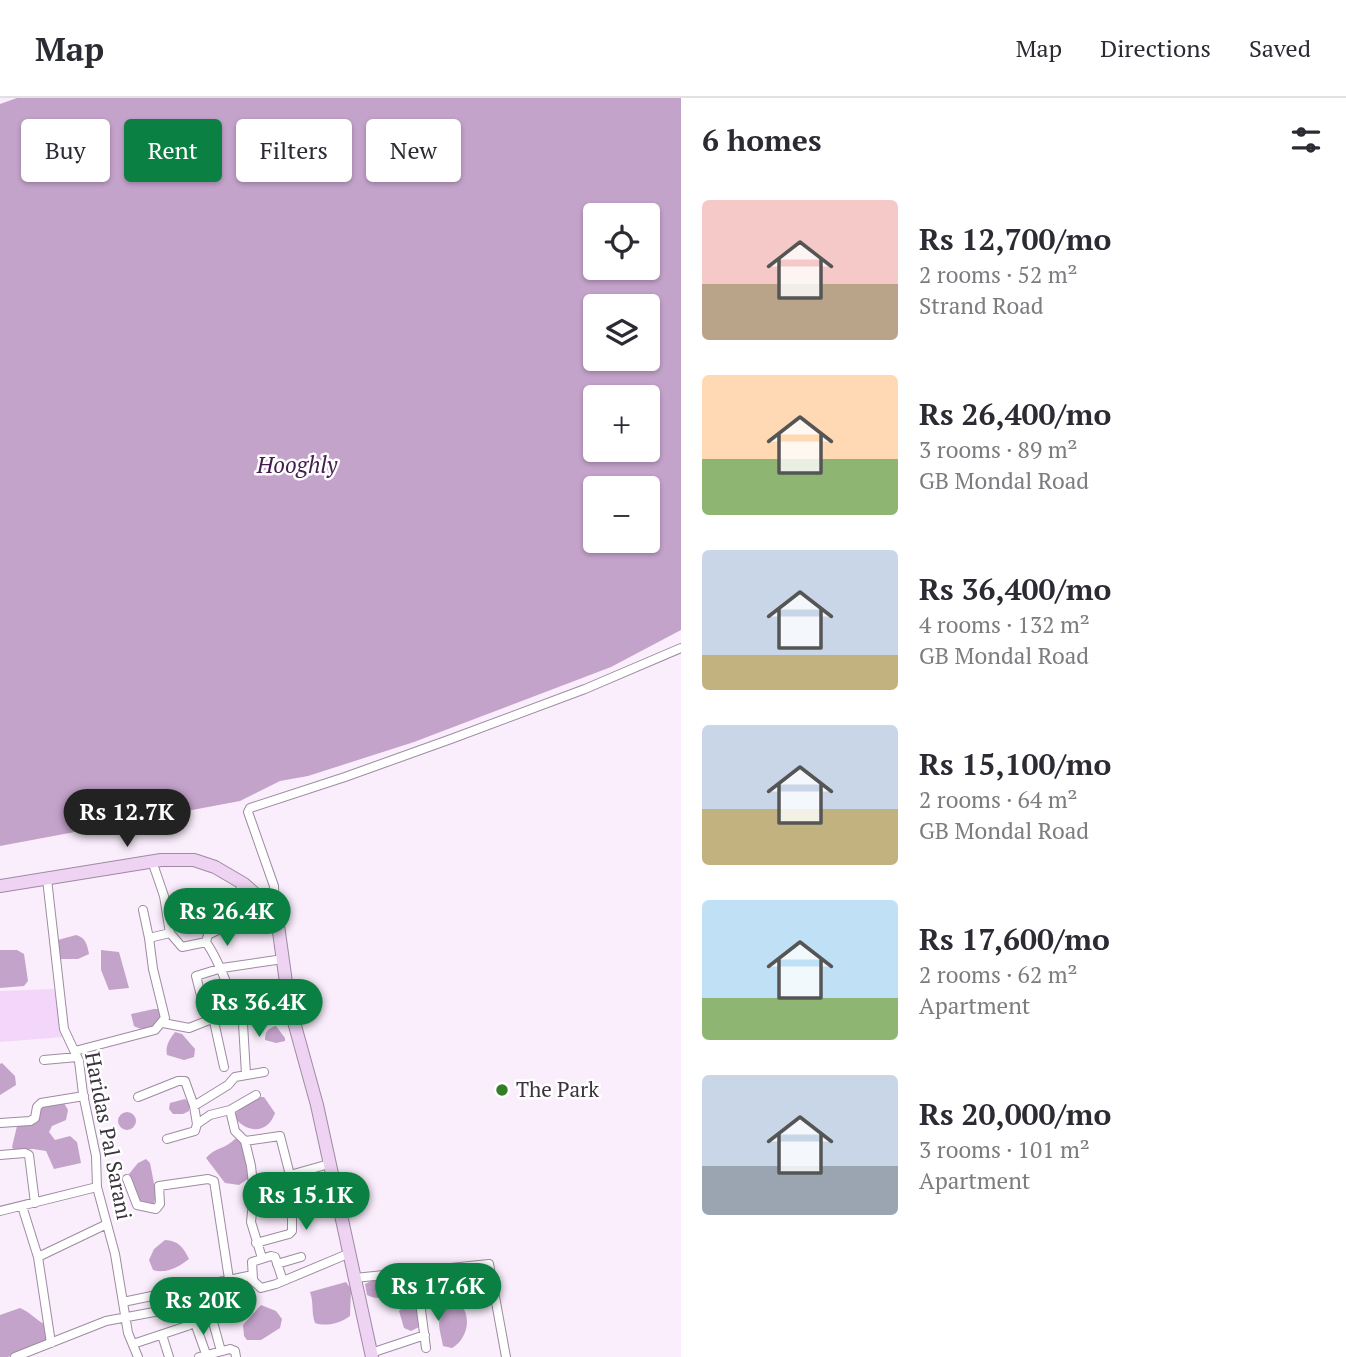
<!DOCTYPE html>
<html lang="en">
<head>
<meta charset="utf-8">
<style>
  :root { --surface:#fff; --page:#f7f7f7; --text:#2b2b33; --muted:#7c7c81; --line:#e1e1e2; --accent:#0b8043 }
  body { margin:0; font-family:"PT Serif",serif; background:var(--page); color:var(--text); height:100vh; display:flex; flex-direction:column; font-size:26px; white-space:nowrap }
  * { box-sizing:border-box; margin:0 }
  p { font-size:23px; color:var(--muted) }
  .icon { flex:none; width:38px; height:38px; fill:none; stroke:currentColor; stroke-width:2; stroke-linecap:round; stroke-linejoin:round }
  .map { position:relative; flex:1; overflow:hidden }
  .panel { display:flex; flex-direction:column; background:var(--surface); width:665px }
  .panel>* { flex:none }
  .hud { position:absolute; left:21px; top:21px; width:555px; height:63px; display:flex; gap:14px }
  .controls { position:absolute; left:583px; top:105px; display:grid; gap:14px }
  .controls a { display:grid; place-items:center; width:77px; height:77px; border-radius:7px; background:var(--surface); box-shadow:0 2px 5px #0004; font-size:35px }
  .price { position:absolute; translate:-50% -60px; padding:0 16px; border-radius:24px; background:var(--accent); color:#fff; font-size:23px; line-height:46px; filter:drop-shadow(0 2px 4px #0008) }
  .price::after { content:''; position:absolute; left:50%; top:42px; width:21px; height:16px; margin-left:-10px; background:inherit; clip-path:polygon(0 0,100% 0,50% 100%) }
  .price.active { background:#222; color:#fff }
  ul { padding:0; list-style:none }
  li { display:flex; align-items:center; gap:21px; height:175px; padding:0 21px }
  li span { display:grid; place-items:center; flex:none; width:196px; height:140px; border-radius:7px; color:#555 }
  li>.icon { margin-inline-start:auto }
  span .icon { width:84px; height:84px; fill:#fffc; stroke-width:1 }
  li b { font-size:30px }
  h2 { display:flex; justify-content:space-between; align-items:center; height:84px; padding:0 21px; font-size:30px }
  .pill { padding:0 24px; border-radius:7px; background:var(--surface); box-shadow:0 2px 5px #0004; font-size:24px; line-height:63px }
  .pill.active { background:var(--accent); color:#fff }
  header { display:flex; align-items:center; gap:42px; box-sizing:border-box; height:98px; padding:0 35px; background:var(--surface); border-bottom:2px solid var(--line) }
  header strong { font-size:33px }
  nav { display:flex; gap:38px; margin-inline-start:auto; font-size:24px }
  main { display:flex; flex:1; min-height:0 }
  .map>svg:first-child { display:block }
  .green { fill:#f3d6f9 }
  .water { fill:#c4a3cb; fill-rule:evenodd }
  .lines { fill:none; stroke-linecap:round; stroke-linejoin:round }
  .street-casing { stroke:#9e8ba2; stroke-width:10 }
  .secondary-casing { stroke:#9e8ba2; stroke-width:14 }
  .street { stroke:#fff; stroke-width:8 }
  .secondary { stroke:#eed3f3; stroke-width:12 }
  .poi-dot { fill:#337e25; stroke:#fff; stroke-width:2.5 }
  .labels { text-anchor:middle; stroke-width:5; stroke-linejoin:round; paint-order:stroke }
  .poi-label { font-size:21px; fill:#3b333d; stroke:#fff; text-anchor:start }
  .street-label { font-size:21px; fill:#3b333d; stroke:#fff }
  .water-label { font-size:23px; font-style:italic; fill:#451c4e; stroke:#fff }
</style>
</head>
<body>
<header>
<strong>Map</strong>
<nav><a>Map</a><a>Directions</a><a>Saved</a></nav>
</header>
<main>
<div class="map">
<svg width="681" height="1259" viewBox="0 0 681 1259">
  <rect width="100%" height="100%" fill="#faedfc"/>
  <path class="green" d="M54,891l9,48 -63,5v-51z"/>
  <path class="water" d="M17,0h664v532l-70,37 -197,75 -106,34 -28,5 -40,20 -240,45v-742zM595,117h53v53h-53zM595,208h53v53h-53zM595,299h53v53h-53zM595,390h53v53h-53z
    M76,837c10,3 11,9 13,19l-11,5h-18l-2,-19z
    M0,852h17l7,4 4,27 -4,5 -24,2z
    M101,852l18,2 10,36 -20,2 -8,-20z
    M154,911h7l2,8c-8,11 -16,16 -29,9l-3,-12z
    M276,928l9,12v3l-9,2 -11,-3c0,-8 3,-12 11,-14z
    M175,934l7,2 13,15 -1,8 -10,3 -17,-5c-2,-10 3,-16 8,-23z
    M2,965l13,13 1,9 -16,10v-31z
    M256,999h8l11,16c-7,20 -26,21 -39,6v-6l8,-9z
    M185,1001l5,5 -1,7 -6,3h-10l-4,-5 1,-6z
    M64,1005l4,7 -2,10 -14,6 -3,6 6,8 15,-4 7,6 4,21 -27,6 -8,-18 -13,-2 -19,1 -2,-3 5,-21 20,-5 3,-15z
    M118 1023a9 9 0 1 1 18 0a9 9 0 1 1-18 0Z
    M235,1041l7,1 3,8 4,30 -10,7 -14,-2 -19,-25c9,-11 18,-8 29,-19z
    M146,1061l4,4 6,31 -2,10 -6,3 -9,-6 -10,-27 9,-11z
    M165,1142c14,1 18,7 24,19 -10,8 -23,15 -36,11l-4,-10 5,-11z
    M403,1177l6,7 3,12 -7,4c-12,-2 -28,3 -38,-3l-2,-11 12,-6z
    M346,1184l5,7 -1,27c-9,7 -24,11 -35,7 -4,-11 -1,-20 -5,-31z
    M199,1191l9,18 -1,7 -12,6h-9l-7,-5 -5,-18z
    M450,1205l12,3c10,14 4,34 -10,42l-9,-2c-3,-18 -10,-30 7,-43z
    M261,1207l15,6 6,8 -2,9 -19,12h-14l-3,-4 -1,-11z
    M404,1208h13l4,20 -10,5 -7,-3 -5,-17z
    M20,1210c10,4 15,11 24,16l4,17 -40,16h-8v-42z"/>
  <g class="lines">
    <g class="street-casing">
      <path id="street" d="M47,781l17,150 15,32 4,33 13,62 1,31 18,67 13,79 10,24
        M167,809l63,-10 8,-4 6,-9
        M275,816l-1,-28 -26,-74 2,-4 95,-31 106,-38 134,-50 96,-41
        M170,835l12,14 24,-5c16,23 19,42 32,66
        M149,840l21,-5 -6,-37 -12,-35
        M206,844l2,-7 38,-19
        M242,909l4,67
        M213,919l11,50
        M207,921l-11,-43 26,-8 61,-9
        M163,925l26,5 53,-21 45,-22
        M75,953l80,-21 10,-12 -12,-49 -4,-31 -6,-28
        M44,962l33,-3
        M256,997l-26,15 5,21 10,10 6,25 3,27 -3,29 11,36
        M138,999l40,-16h7l9,25 3,18 13,-9 20,-5
        M194,1008l34,-21 7,-8 29,-5
        M0,1025l30,-2 5,-3 2,-11 4,-4 43,-7
        M167,1041l28,-8 2,-7
        M245,1043l35,-5 10,39
        M0,1057l25,-2 4,2 6,48
        M127,1081l10,26 19,4 4,-5 -1,-18 49,-7 6,2 15,98
        M22,1108l16,51 13,86
        M0,1113l97,-24
        M256,1145l33,-9 3,-3v-29l-9,-23 7,-4 39,-11
        M38,1159l69,-33
        M277,1166l24,-7
        M355,1180l134,-14 17,93
        M253,1181l-1,-17 19,-6 4,1 8,24
        M446,1184h21l25,-4
        M123,1204l125,-26 13,12 15,-4 74,-31
        M420,1204l6,46
        M211,1217l10,36
        M195,1225l11,31
        M162,1237l7,22
        M133,1246l54,-18 28,-13 1,-13 -3,-18
        M371,1255l54,-18
        M15,1259l91,-36 64,-12
        M199,1259l31,-8 5,2 1,6"/>
    </g>
    <g class="secondary-casing">
      <path id="secondary" d="M0,788l161,-26h33l21,7 29,17 26,23 8,18 11,79 28,101 55,252"/>
    </g>
    <use href="#street" class="street"/>
    <use href="#secondary" class="secondary"/>
  </g>
  <circle class="poi-dot" cx="502" cy="992" r="7"/>
  <g class="labels">
    <g class="poi-label">
      <text x="516" y="999">The Park</text>
    </g>
    <g class="street-label">
      <text transform="translate(108 1038) rotate(79)" y="7">Haridas Pal Sarani</text>
    </g>
    <g class="water-label">
      <text x="297" y="375">Hooghly</text>
    </g>
  </g>
</svg>
<div class="controls">
<a><svg class="icon" aria-label="locate" viewBox="0 0 24 24"><circle cx="12" cy="12" r="6"/><path d="M12 2v4M12 18v4M2 12h4M18 12h4"/></svg></a>
<a><svg class="icon" aria-label="layers" viewBox="0 0 24 24"><path d="M12 4l9 5-9 5-9-5zM3 14l9 5 9-5"/></svg></a>
<a>+</a>
<a>−</a>
</div>
<b class="price active" style="left:127px;top:751px">Rs 12.7K</b>
<b class="price" style="left:227px;top:850px">Rs 26.4K</b>
<b class="price" style="left:259px;top:941px">Rs 36.4K</b>
<b class="price" style="left:306px;top:1134px">Rs 15.1K</b>
<b class="price" style="left:438px;top:1225px">Rs 17.6K</b>
<b class="price" style="left:203px;top:1239px">Rs 20K</b>
<div class="hud">
<a class="pill">Buy</a>
<a class="pill active">Rent</a>
<a class="pill">Filters</a>
<a class="pill">New</a>
</div>
</div>
<section class="panel">
<h2>6 homes<svg class="icon" aria-label="filters" viewBox="0 0 24 24"><path d="M4 7h16M4 17h16"/><circle cx="9" cy="7" r="2"/><circle cx="15" cy="17" r="2"/></svg></h2>
<ul>
<li><span style="background:linear-gradient(#f6c9c9 60%,#b9a48a 0)"><svg class="icon" aria-label="home" viewBox="0 0 24 24"><path d="M3 11l9-7 9 7M6 9v11h12V9"/></svg></span><div><b>Rs 12,700/mo</b><p>2 rooms · 52 m²</p><p>Strand Road</p></div></li>
<li><span style="background:linear-gradient(#ffd9b3 60%,#8fb573 0)"><svg class="icon" aria-label="home" viewBox="0 0 24 24"><path d="M3 11l9-7 9 7M6 9v11h12V9"/></svg></span><div><b>Rs 26,400/mo</b><p>3 rooms · 89 m²</p><p>GB Mondal Road</p></div></li>
<li><span style="background:linear-gradient(#c9d6e8 75%,#c2b280 0)"><svg class="icon" aria-label="home" viewBox="0 0 24 24"><path d="M3 11l9-7 9 7M6 9v11h12V9"/></svg></span><div><b>Rs 36,400/mo</b><p>4 rooms · 132 m²</p><p>GB Mondal Road</p></div></li>
<li><span style="background:linear-gradient(#c9d6e8 60%,#c2b280 0)"><svg class="icon" aria-label="home" viewBox="0 0 24 24"><path d="M3 11l9-7 9 7M6 9v11h12V9"/></svg></span><div><b>Rs 15,100/mo</b><p>2 rooms · 64 m²</p><p>GB Mondal Road</p></div></li>
<li><span style="background:linear-gradient(#bfe0f5 70%,#8fb573 0)"><svg class="icon" aria-label="home" viewBox="0 0 24 24"><path d="M3 11l9-7 9 7M6 9v11h12V9"/></svg></span><div><b>Rs 17,600/mo</b><p>2 rooms · 62 m²</p><p>Apartment</p></div></li>
<li><span style="background:linear-gradient(#c9d6e8 65%,#9aa5b1 0)"><svg class="icon" aria-label="home" viewBox="0 0 24 24"><path d="M3 11l9-7 9 7M6 9v11h12V9"/></svg></span><div><b>Rs 20,000/mo</b><p>3 rooms · 101 m²</p><p>Apartment</p></div></li>
</ul>
</section>
</main>
</body>
</html>
